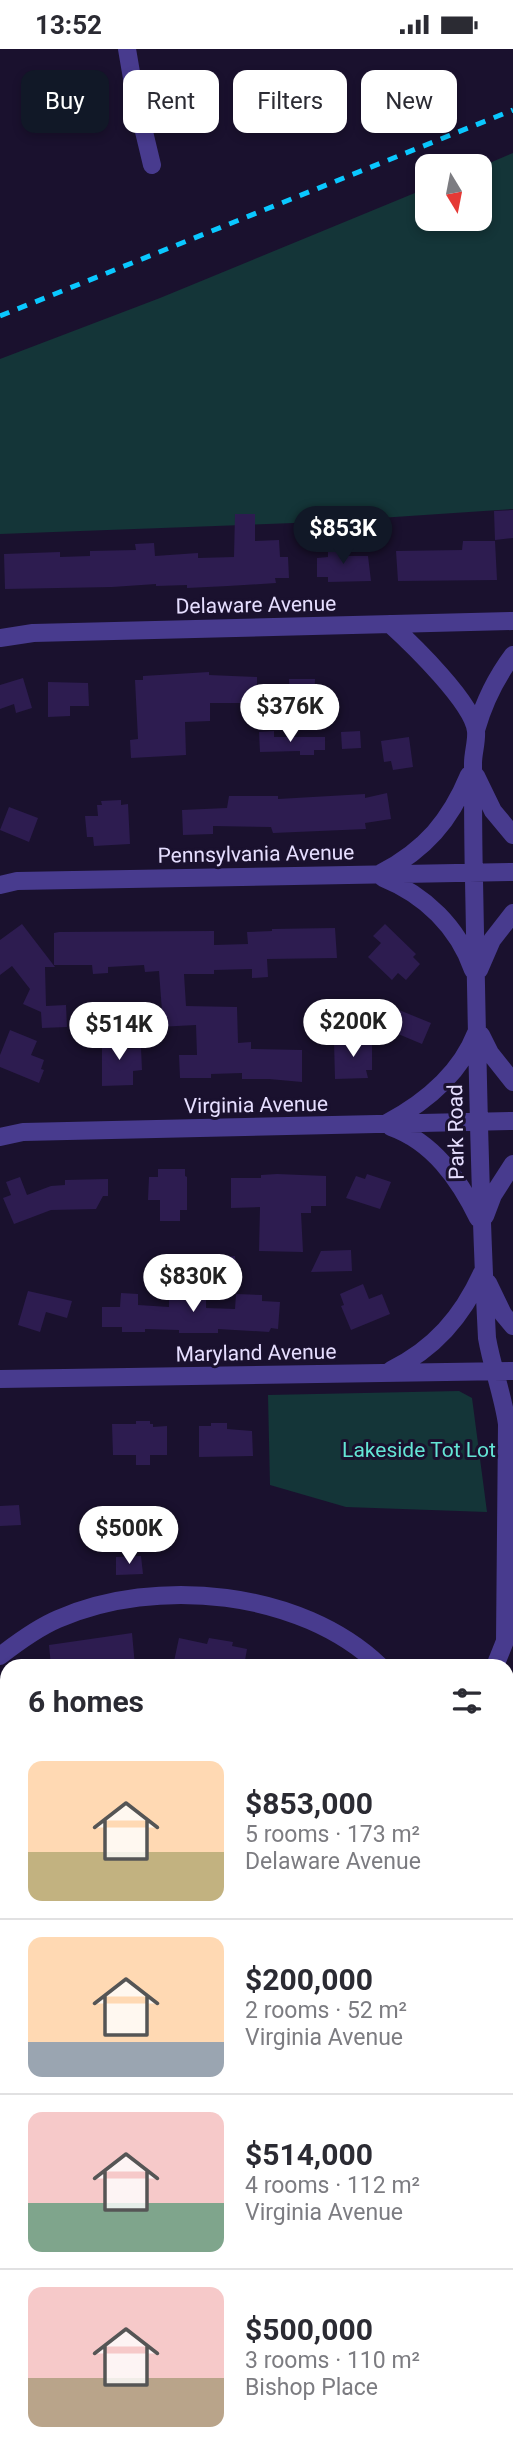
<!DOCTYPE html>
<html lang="en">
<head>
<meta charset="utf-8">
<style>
  :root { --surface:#fff; --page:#f2f2f3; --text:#2b2b33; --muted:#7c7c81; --line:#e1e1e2; --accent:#111827 }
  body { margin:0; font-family:Roboto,sans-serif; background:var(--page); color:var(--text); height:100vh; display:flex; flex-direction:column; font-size:26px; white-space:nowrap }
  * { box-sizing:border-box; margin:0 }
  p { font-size:23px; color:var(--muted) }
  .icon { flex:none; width:38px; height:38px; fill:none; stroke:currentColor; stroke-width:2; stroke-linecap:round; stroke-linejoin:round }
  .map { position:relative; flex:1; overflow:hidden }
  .details { position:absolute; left:0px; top:1610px; width:514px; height:800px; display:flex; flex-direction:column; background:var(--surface); border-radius:21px 21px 0 0; box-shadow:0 4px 10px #0003 }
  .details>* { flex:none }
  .top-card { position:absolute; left:21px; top:21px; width:472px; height:63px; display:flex; gap:14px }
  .needle { width:46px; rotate:170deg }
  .fabs { position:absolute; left:415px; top:105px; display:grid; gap:14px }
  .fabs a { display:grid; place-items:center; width:77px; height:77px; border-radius:14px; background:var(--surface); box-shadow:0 4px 10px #0003; font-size:35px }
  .price { position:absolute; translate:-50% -60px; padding:0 16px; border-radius:24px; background:#fff; color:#222; font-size:23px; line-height:46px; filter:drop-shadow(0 2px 4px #0008) }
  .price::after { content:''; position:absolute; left:50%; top:42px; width:21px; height:16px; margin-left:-10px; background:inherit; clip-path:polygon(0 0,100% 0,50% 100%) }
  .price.current { background:var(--accent); color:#fff }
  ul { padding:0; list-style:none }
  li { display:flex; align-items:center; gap:21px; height:175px; padding:0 28px }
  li+li { border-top:2px solid var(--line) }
  li span { display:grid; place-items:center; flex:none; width:196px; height:140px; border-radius:14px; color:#555 }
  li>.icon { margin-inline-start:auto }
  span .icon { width:84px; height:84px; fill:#fffc; stroke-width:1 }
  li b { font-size:30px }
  h2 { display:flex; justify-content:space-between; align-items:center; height:84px; padding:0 28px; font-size:30px }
  .chip { padding:0 24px; border-radius:14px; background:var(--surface); box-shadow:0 4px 10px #0003; font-size:24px; line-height:63px }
  .chip.current { background:var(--accent); color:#fff }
  .status { display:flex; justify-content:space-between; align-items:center; height:49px; padding:0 35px; background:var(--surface); direction:ltr }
  .status svg { height:19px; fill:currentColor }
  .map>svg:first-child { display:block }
  .green { fill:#143538 }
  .building { fill:#2d1c50 }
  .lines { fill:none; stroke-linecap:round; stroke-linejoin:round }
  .lane { stroke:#483b8e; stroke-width:10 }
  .street { stroke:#483b8e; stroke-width:18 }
  .secondary { stroke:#8a75ff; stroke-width:18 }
  .rail { stroke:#0ac8ff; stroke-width:5; stroke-dasharray:10 9; stroke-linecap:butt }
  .labels { text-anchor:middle; stroke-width:6; stroke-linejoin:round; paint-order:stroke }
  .street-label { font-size:21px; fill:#e6deff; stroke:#1a112e }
  .park-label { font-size:21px; fill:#64e5d5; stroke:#1a112e }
</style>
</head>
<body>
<div class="status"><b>13:52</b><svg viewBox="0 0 49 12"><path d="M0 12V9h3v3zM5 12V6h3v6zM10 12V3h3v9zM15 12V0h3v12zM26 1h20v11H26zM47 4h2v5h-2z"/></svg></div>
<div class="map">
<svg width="513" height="2409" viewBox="0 0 513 2409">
  <rect width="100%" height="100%" fill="#1a112e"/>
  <path class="green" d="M513,104v356l-193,13 -320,12v-175l160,-61 267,-110v31h53v-52z
    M459,1342l13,7 15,114 -141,-5 -76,-22 -2,-90z"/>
  <path class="building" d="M513,461v28l-18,2 -1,-29z
    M235,465h20v27l24,-1 1,17h8l1,21h-14l1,5 -48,3 -41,2v-3l-31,1v-2l-44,3 -107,2 -1,-35 56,-2v5l30,-1v-5l46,-1 -1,-6 19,-1 1,13 43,-3v5l36,-1z
    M463,492h32l2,39 -99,1 -2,-30 66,-1z
    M346,496v11h22l3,25 -43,1v-5h-11v-19l11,-1v-11z
    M209,623v3l48,2v26h-47v18l-25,1 1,33 -55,3 -1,-18 8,-1 -3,-59h8v-4z
    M23,629l9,30 -16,5 -2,-9 -14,5v-24z
    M289,630h26l-1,24h-24z
    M48,633l40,1 1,23h-19v10l-22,1z
    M274,682v6h51v13h-11v5h-14v-4l-40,1 -1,-20z
    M360,682l1,17 -19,1 -1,-17z
    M409,688l4,30 -20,3 -2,-9 -7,1 -3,-21z
    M387,744l4,26 -26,4 1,6 -93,4 -2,-6 -58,-1v8l-30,1 -1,-25 45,-2 2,-12h49v3l87,-5v4z
    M121,751v5l7,-1 2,40 -36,2 -1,-9h-6l-2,-21h13l-1,-11h5l-1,-4z
    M9,758l29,11 -9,24 -29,-12z
    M22,875l33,43h-10l1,39 20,-1 1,22 -25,1 -1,-16 -18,-8 7,-15 -18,-23 -12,9v-35z
    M385,875l31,30 -3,3 7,7 -14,16 -8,-7 -6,7 -24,-23 13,-14 -8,-7z
    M335,879l2,30 -70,1 1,18 -16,1v-9l-38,1v4h-30l2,32 51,1 1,36 13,-1v7l51,1v32l-33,-3h-27v-6l-31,1v4h-31l-1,-23h18l-1,-30 -38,2 -1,-16h5l-3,-40 -14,1 -1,-7 -36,2v6l-15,1 -1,-9h-38v-32l5,-1 155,-1v14l34,-1 -1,-12 25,-1v-2z
    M399,961l32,13 -9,21 -31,-13z
    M10,981l27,11 -6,14 13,5 -3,9 3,1 -5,13 -39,-16v-12z
    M102,989h26v11l13,-1 1,22 -9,1v14l-31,1z
    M334,992h38v29h-6l2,8 -33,1z
    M158,1120h27v7l2,1v33h-7v11h-20v-21h-12l1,-23h9z
    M277,1125l49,2v30h-15v7h-10l2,39 -44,-1 1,-44 -29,1v-30h30v-3z
    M367,1125l24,8 -11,27 -34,-11 10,-22 9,3z
    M20,1128l7,18 24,-9 14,-1v-5l43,-1v17h-5l-7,13 -45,1 -37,14 -11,-26 8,-3 -5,-13z
    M351,1201l1,21 -41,1 10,-21z
    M235,1207l1,21h-16l-1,-20z
    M363,1235l6,15 13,-5 8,20 -39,16 -10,-24 3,-1 -4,-11z
    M169,1236l15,1v5h22v17l29,1 1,-15 26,1v6l18,1 -2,27 -7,-1 -2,4 -51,-3v4h-39v-3l-34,-1v3h-23v-5h-20v-20h18l1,-14 17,1v11l31,2z
    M28,1242l44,10 -5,17 -21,-6 -6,20 -22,-7z
    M136,1372h14v3h3v3l14,-1v29h-17v10h-14v-10h-23l-1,-31h24z
    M211,1374h16v6l25,2 1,25 -54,1v-31h12z
    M19,1456l2,20 -21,1v-20z
    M141,1507l2,18 -27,1v-18z
    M132,1584l3,33h-84l-2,-21z
    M179,1589l28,6 2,-6 24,4 -1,4 15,3 -3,17h-71z"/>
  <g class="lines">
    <path class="lane" d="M513,2281h-3l3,28
      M0,2335l7,-7
      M310,2403v6
      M414,2403l1,6
      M491,2403l1,6"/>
    <path class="street" d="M127,0l7,41 18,75
      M390,575c22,20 83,79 86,107 1,10 -3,22 -3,32 0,39 0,78 1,117 3,153 5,305 13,458 5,29 16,57 20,86l-2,217 -10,25
      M0,589l33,-5 480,-12
      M476,681c8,-28 19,-51 37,-75
      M476,727l17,35 20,24
      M381,824c44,-23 69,-52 88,-98
      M383,829c42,17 75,49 90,92
      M0,836l17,-4 496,-9
      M479,921l13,-30 21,-27
      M481,986l9,18 23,29
      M387,1074c37,-20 73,-49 89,-90
      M391,1078c42,15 68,52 87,91
      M0,1088l23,-5 490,-11
      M485,1167l8,-21 20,-31
      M488,1234l15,31 10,12
      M391,1321c43,-21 71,-53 91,-97
      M0,1330l513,-8
      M0,1607c18,-14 37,-28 58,-37 98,-43 243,-29 322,47
      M0,1723l7,1
      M0,1921l7,28
      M508,2012l5,-5
      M508,2077l5,7
      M0,2111h7"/>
    <path class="secondary" d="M508,2362h5
      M0,2388h7"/>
    <path class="rail" d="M0,267l513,-206"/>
  </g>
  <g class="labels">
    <g class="street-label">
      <text transform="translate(256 556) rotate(-1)" y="7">Delaware Avenue</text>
      <text transform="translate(256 805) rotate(-1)" y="7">Pennsylvania Avenue</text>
      <text transform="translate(256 1056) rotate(-1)" y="7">Virginia Avenue</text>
      <text transform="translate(456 1083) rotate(-91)" y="7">Park Road</text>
      <text transform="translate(256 1304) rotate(-1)" y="7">Maryland Avenue</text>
    </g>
    <g class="park-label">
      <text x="419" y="1408">Lakeside Tot Lot</text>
    </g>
  </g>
</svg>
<div class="fabs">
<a><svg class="needle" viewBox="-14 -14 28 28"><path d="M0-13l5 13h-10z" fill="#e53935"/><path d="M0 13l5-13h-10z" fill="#7c7c81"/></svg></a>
</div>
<b class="price current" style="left:343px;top:517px">$853K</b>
<b class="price" style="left:290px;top:695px">$376K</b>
<b class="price" style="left:353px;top:1010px">$200K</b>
<b class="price" style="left:119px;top:1013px">$514K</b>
<b class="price" style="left:193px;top:1265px">$830K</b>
<b class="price" style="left:129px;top:1517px">$500K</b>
<div class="top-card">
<a class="chip current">Buy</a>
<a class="chip">Rent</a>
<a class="chip">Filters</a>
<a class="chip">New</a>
</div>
<section class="details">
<h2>6 homes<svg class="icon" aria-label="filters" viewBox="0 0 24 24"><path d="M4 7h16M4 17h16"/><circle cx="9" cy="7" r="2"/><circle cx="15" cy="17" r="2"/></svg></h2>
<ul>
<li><span style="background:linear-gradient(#ffd9b3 65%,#c2b280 0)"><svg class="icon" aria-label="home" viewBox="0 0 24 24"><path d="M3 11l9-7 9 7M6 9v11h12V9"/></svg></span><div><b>$853,000</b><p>5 rooms · 173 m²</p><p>Delaware Avenue</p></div></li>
<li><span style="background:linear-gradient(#ffd9b3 75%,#9aa5b1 0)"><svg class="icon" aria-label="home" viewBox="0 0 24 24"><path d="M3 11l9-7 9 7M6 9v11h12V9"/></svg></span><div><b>$200,000</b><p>2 rooms · 52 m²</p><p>Virginia Avenue</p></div></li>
<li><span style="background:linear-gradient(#f6c9c9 65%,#7fa58c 0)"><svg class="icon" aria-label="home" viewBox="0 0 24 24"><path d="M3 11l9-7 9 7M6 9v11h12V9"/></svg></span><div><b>$514,000</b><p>4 rooms · 112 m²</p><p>Virginia Avenue</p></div></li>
<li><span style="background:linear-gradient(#f6c9c9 65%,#b9a48a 0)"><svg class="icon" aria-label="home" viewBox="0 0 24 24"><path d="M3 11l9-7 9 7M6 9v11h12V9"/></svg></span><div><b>$500,000</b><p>3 rooms · 110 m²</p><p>Bishop Place</p></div></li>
</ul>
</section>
</div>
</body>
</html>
